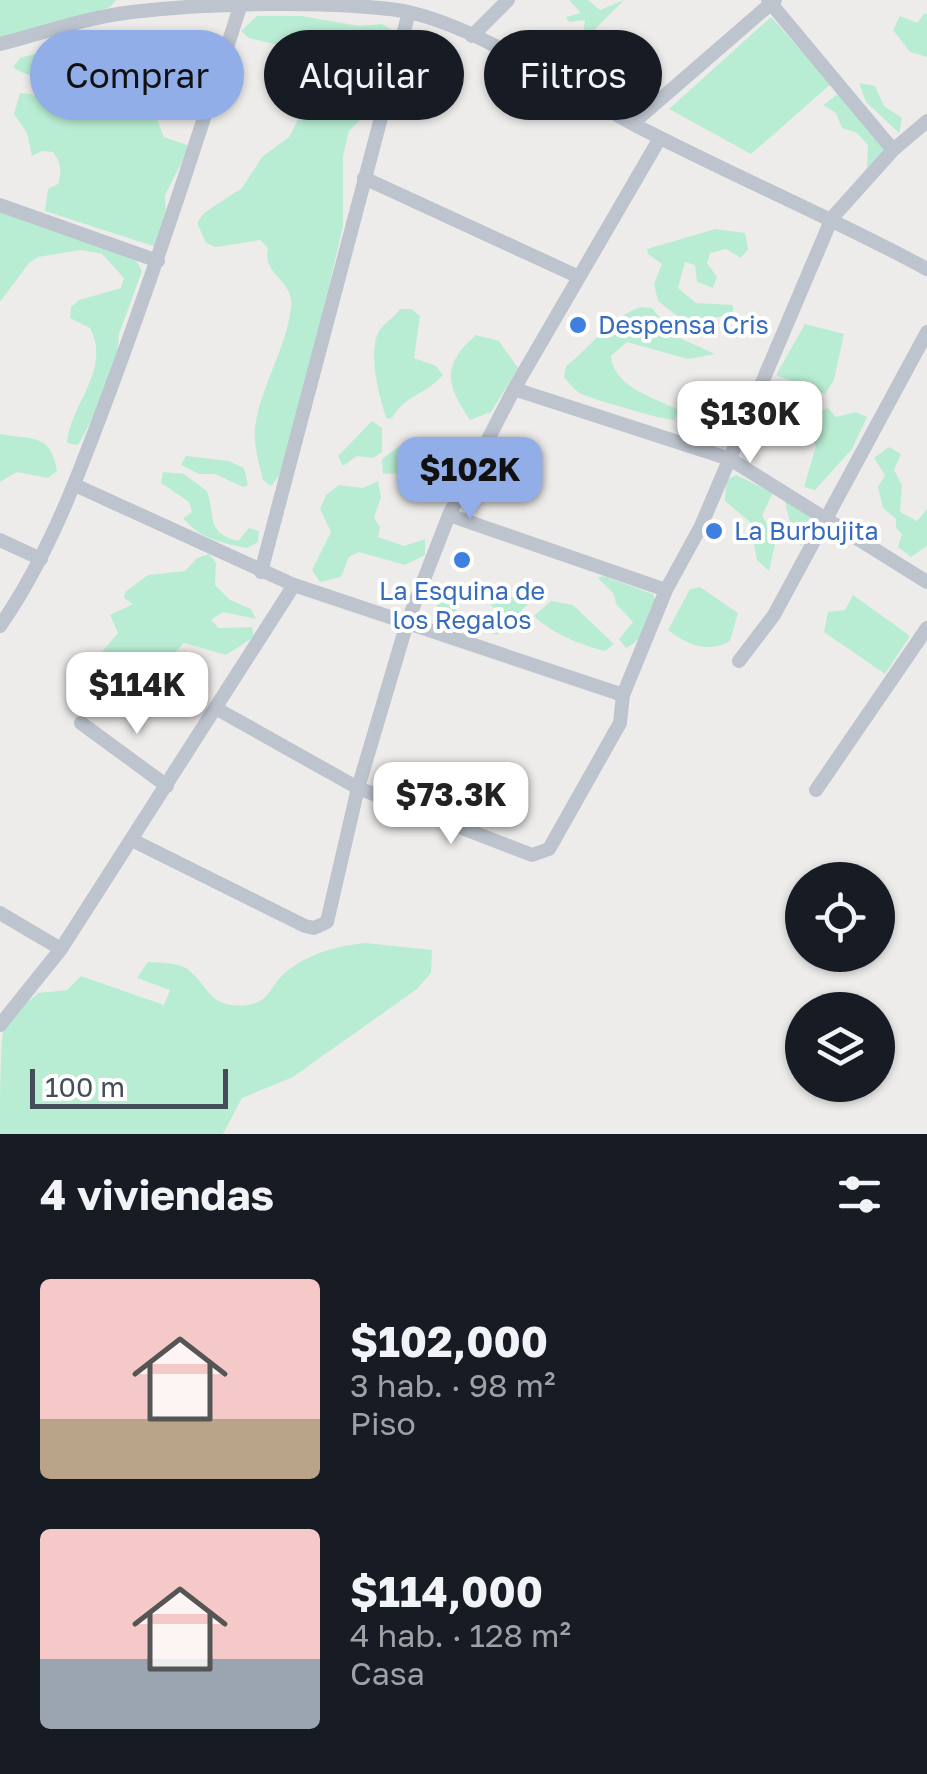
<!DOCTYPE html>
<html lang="es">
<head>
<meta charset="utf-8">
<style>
  :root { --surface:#171b24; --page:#242831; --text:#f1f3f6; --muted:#9ea1a6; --accent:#92aee8 }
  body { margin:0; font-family:"Golos Text",sans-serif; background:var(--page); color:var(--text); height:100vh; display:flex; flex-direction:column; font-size:38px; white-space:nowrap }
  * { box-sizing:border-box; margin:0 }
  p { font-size:32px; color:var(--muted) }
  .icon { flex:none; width:55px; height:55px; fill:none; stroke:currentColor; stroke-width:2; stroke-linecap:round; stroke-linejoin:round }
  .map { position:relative; height:1134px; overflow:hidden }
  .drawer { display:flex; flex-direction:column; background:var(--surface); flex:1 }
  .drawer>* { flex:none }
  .hud { position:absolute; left:30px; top:30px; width:868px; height:90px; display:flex; gap:20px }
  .fabs { position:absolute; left:785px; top:862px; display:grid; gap:20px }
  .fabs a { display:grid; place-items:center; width:110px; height:110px; border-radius:50%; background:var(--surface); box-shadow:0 2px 8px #0004; font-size:50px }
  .scale { position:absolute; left:30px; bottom:25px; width:198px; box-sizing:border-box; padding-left:10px; border:5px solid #454d58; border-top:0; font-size:28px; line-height:35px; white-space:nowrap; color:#454d58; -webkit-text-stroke:8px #fff; paint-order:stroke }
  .price { position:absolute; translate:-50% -85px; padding:0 22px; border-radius:20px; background:#fff; color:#222; font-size:32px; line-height:65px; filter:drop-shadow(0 2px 5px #0008) }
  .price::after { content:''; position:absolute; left:50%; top:60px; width:30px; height:22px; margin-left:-15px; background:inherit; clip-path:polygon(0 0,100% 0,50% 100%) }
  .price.on { background:var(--accent); color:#111 }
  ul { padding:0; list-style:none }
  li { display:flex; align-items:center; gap:30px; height:250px; padding:0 40px }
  li span { display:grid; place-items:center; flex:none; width:280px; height:200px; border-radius:10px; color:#555 }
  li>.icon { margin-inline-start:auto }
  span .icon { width:120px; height:120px; fill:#fffc; stroke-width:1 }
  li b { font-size:42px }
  h2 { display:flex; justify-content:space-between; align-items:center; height:120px; padding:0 40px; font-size:42px }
  .tag { padding:0 35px; border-radius:45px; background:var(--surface); box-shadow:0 2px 8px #0004; font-size:35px; line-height:90px }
  .tag.on { background:var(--accent); color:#111 }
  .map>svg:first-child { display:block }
  .green { fill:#b9edd3 }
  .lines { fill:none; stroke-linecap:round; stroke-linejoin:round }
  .minor { stroke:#bdc4ce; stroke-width:14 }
  .shop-dot { fill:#3f7fe0; stroke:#fff; stroke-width:4 }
  .labels { text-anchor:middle; stroke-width:8; stroke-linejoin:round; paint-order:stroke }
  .shop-label { font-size:25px; fill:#366cbe; stroke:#fff; text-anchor:start }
</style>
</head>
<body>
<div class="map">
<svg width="927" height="1134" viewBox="0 0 927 1134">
  <rect width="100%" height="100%" fill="#eeeceb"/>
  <path class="green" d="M0,0h116l-6,7 -73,25 -37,5z
    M569,0h19l12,10 24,-10 -29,29 -2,10 -10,-4 2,-15 -16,2 -3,-5 15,-4z
    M924,14h3v43l-17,-5 -17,-22 7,-14 17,7z
    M257,16h45l57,10 23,-2 10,6 -27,46 4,17 -4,22 -16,16 -6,25v70l-55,238 -17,22 -8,-6c-4,-17 -10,-36 -8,-53 6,-41 31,-79 36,-119 4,-28 -30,-33 -23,-60l-8,-8 -44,7 -10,-4 -9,-20 7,-10 38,-25 20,-31 27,-20 14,-27 2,-33 -14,-29 -42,-10 -8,-7z
    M771,17l60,67 -80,70 -82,-45z
    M74,43c30,4 41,38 52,62l30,12 8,20 26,9 -25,49 1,22 -10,30 -111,-36 3,-22 10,-5c4,-13 3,-21 -5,-32l-11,-1 -10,5 -5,-23 -13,-19 6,-21c35,0 25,29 74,15l5,-20 -6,-9c-27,-7 -56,6 -80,-12l7,-9z
    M859,83l16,3 9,20 18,12 -3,15 -33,-31z
    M838,94l49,56 -20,19 1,-24 -11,-12 -15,-5 -6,-15 -13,-8z
    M0,212l125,44 11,4 6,11 -23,63 -4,44 -37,67 -11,-2c3,-39 45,-73 23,-115l-20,-10 1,-11 8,-7 42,-12 3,-10 -22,-24 -21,-4 -43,7 -9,6 -29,39z
    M715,229l30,4 3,16 -7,9 -15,-9 -16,4 -3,10 10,14 -4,11 -16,-6 -2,-17 -10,-3 -7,26 18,15 37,2v10l-48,7 -27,-21 -4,-17 8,-20 -14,-10 -1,-5z
    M641,307l11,1 21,27 42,19 -27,5 -61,-17 -16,14c2,31 44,42 68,54l-5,10c-8,1 -81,-21 -93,-26 -7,-4 -12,-11 -17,-17l2,-11c26,-20 45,-49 75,-59z
    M400,309h11l9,7 -6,42 22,8 7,9c-20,22 -36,18 -51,43l-5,1c-8,-21 -19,-65 -9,-86 5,-10 16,-15 22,-24z
    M805,324l39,10 -10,46 -9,14 -49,-19z
    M476,335l23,6 19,27 -27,44 -21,8c-23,-34 -30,-54 6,-85z
    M828,408l8,9 20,-5 11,5 -15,32 -37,41 -11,-3 12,-41 -17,-26z
    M372,421l10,7v24l-9,6 -16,-2 -14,10 -5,-10z
    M0,434c33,6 51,-1 57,37l-9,7 -31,-6 -17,10z
    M409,439l4,3 -4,31 -26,1 -1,-15z
    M889,447l12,7 -7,16 8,15 -2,27 17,9 10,-12v37l-16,11 -13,-10 4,-13 -6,-6v-9l-13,-11 -5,-21 7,-12 -11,-17z
    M186,456l43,5 15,7 4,17 -5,2 -28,-13h-16l-18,-9z
    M163,472l21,2 23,17c9,25 -2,41 31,50l11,-13 10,3 -1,11 -11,6c-25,-5 -47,-9 -64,-30l9,-6 -3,-10 -28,-19z
    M736,475l37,18 -11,22 14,25 -7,31 -12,-11 -7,-38 -25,-21 1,-21z
    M378,481l3,16 -7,21 6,9 -2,10 26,9 21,-7v16l-20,10 -46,-13 -10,5 -8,20 -21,5 -8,-12 19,-38 -11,-23 6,-14 13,-10 24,3z
    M784,498l34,21 -17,27 -7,-7z
    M209,554l7,9 -1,22 15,15 21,9 5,10 -33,-7 -12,8 8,8 33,-1 2,10 -28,18 -42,-12 -19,20 -36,2 -40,37 -11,-3 11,-32 29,-34 -8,-18 23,-11 -9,-6 1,-6 23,-17 37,-4 12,-13z
    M603,576l50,18 3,9c-7,19 -11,36 -30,45l-7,-9 14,-17 -17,-18 -2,-10 -16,-16z
    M700,587l38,26 -8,28c-22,13 -44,3 -62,-11l22,-41z
    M486,590l44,12 -33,33 -5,-2 10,-18 -18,-16z
    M456,594l5,9 -9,14 24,7 3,11 -5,3c-18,-2 -37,-14 -37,-33z
    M853,595l57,41 -25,38 -61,-42 4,-20 17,-2z
    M551,601l22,4 41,39 -9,7c-22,-5 -54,-18 -71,-35z
    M366,943l66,7 -1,23 -14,16 -124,88 -51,21 -19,36h-223c0,-23 0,-93 4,-110 8,-14 23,-19 34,-31l29,-3 14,-14 83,29 6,-15 -33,-12 11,-16c12,1 27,0 38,6 18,12 22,35 46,37 39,4 35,-18 55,-34 23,-18 50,-25 79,-28z"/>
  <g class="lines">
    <path class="minor" d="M768,0l125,150
      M472,36l36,-36
      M0,44c43,-11 88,-27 132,-32 76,-9 199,-12 272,-1 77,16 161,77 231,114 96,50 196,92 292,144
      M633,123l142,-123
      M364,178l215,99
      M0,205l158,56
      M514,389l216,70 197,123
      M75,485l219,100 329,110
      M449,515l217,75
      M0,540l41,19
      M261,572l148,-560
      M0,626c52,-75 83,-163 115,-249 45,-122 85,-246 125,-370
      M739,661l35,-46 153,-283
      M217,709l141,79 174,67 17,-6 71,-126 3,-28 43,-105 35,-64 131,-308 61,-68 34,-29
      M81,723l86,63
      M816,790l111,-162
      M132,840l173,86 9,2 13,-6 31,-134 49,-165 42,-108 65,-126 146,-251
      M0,913l61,36
      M0,1025l61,-76 233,-364"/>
  </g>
  <g class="shop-dot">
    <circle cx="578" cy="325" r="10"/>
    <circle cx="714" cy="531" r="10"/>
    <circle cx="462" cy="560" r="10"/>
  </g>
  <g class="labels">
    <g class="shop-label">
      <text x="598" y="334">Despensa Cris</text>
      <text x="734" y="540">La Burbujita</text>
      <text x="462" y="600" text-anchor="middle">La Esquina de<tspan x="462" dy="29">los Regalos</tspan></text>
    </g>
  </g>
</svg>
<div class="fabs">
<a><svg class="icon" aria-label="locate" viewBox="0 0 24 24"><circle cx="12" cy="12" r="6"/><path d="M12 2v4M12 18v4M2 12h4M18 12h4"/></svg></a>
<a><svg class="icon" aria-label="layers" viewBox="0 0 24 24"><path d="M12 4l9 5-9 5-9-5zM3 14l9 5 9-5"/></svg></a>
</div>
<div class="scale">100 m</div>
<b class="price" style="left:750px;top:466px">$130K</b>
<b class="price on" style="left:470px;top:522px">$102K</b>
<b class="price" style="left:137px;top:737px">$114K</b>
<b class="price" style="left:451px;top:847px">$73.3K</b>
<div class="hud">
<a class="tag on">Comprar</a>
<a class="tag">Alquilar</a>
<a class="tag">Filtros</a>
</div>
</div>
<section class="drawer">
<h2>4 viviendas<svg class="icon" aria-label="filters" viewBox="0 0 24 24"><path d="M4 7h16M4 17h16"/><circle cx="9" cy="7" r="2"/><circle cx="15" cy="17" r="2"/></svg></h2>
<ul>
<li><span style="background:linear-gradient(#f6c9c9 70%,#b9a48a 0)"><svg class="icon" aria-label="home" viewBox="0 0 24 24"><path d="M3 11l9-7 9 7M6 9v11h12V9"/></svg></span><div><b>$102,000</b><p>3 hab. · 98 m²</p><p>Piso</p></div></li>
<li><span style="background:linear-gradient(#f6c9c9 65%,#9aa5b1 0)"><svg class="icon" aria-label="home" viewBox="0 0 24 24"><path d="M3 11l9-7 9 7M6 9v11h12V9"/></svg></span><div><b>$114,000</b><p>4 hab. · 128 m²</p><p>Casa</p></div></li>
</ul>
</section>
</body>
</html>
